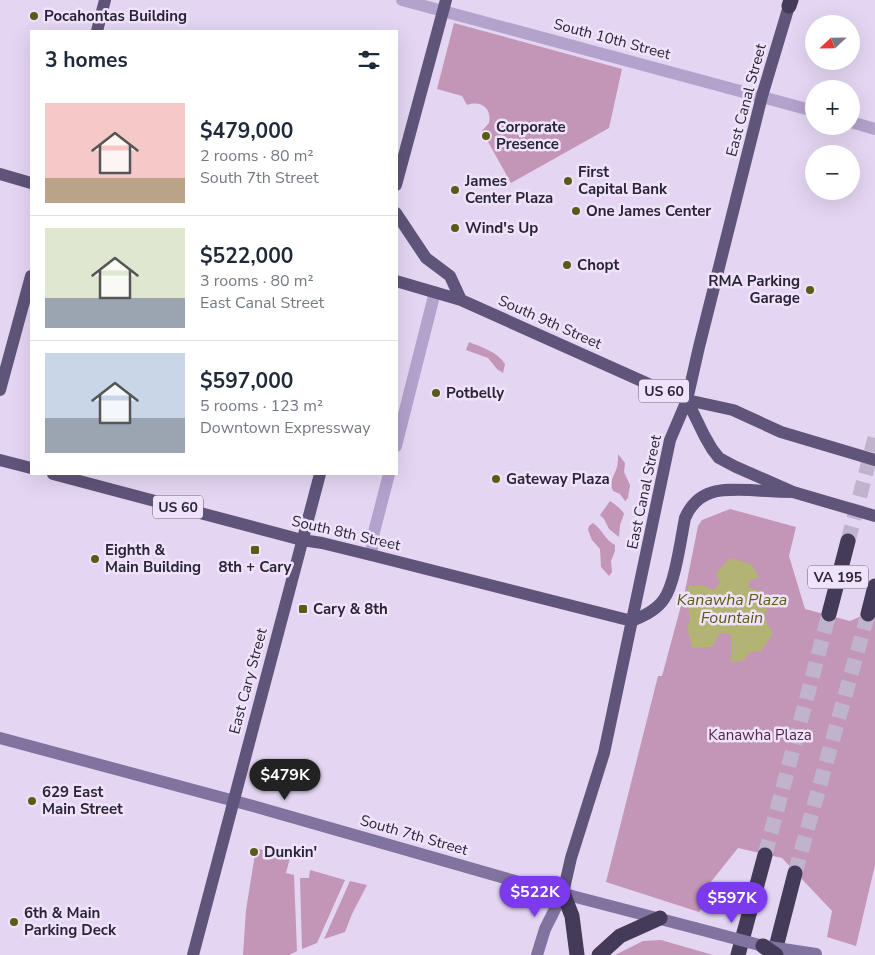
<!DOCTYPE html>
<html lang="en">
<head>
<meta charset="utf-8">
<style>
  :root { --surface:#fff; --page:#f6f6f7; --text:#1f2937; --muted:#747a83; --line:#e0e1e3; --accent:#7c3aed }
  body { margin:0; font-family:"Nunito Sans",sans-serif; background:var(--page); color:var(--text); height:100vh; display:flex; flex-direction:column; font-size:19px; white-space:nowrap }
  * { box-sizing:border-box; margin:0 }
  p { font-size:16px; color:var(--muted) }
  .icon { flex:none; width:28px; height:28px; fill:none; stroke:currentColor; stroke-width:2; stroke-linecap:round; stroke-linejoin:round }
  .map { position:relative; flex:1; overflow:hidden }
  .side { position:absolute; left:30px; top:30px; width:368px; height:445px; display:flex; flex-direction:column; background:var(--surface); border-radius:0px; box-shadow:0 5px 20px #0002 }
  .side>* { flex:none }
  .needle { width:32px; rotate:248deg }
  .fabs { position:absolute; left:805px; top:15px; display:grid; gap:10px }
  .fabs a { display:grid; place-items:center; width:55px; height:55px; border-radius:50%; background:var(--surface); box-shadow:0 5px 20px #0002; font-size:25px }
  .price { position:absolute; translate:-50% -42px; padding:0 11px; border-radius:18px; background:var(--accent); color:#fff; font-size:16px; line-height:32px; filter:drop-shadow(0 1px 2px #0008) }
  .price::after { content:''; position:absolute; left:50%; top:30px; width:15px; height:11px; margin-left:-8px; background:inherit; clip-path:polygon(0 0,100% 0,50% 100%) }
  .price.current { background:#222; color:#fff }
  ul { padding:0; list-style:none }
  li { display:flex; align-items:center; gap:15px; height:125px; padding:0 15px }
  li+li { border-top:1px solid var(--line) }
  li span { display:grid; place-items:center; flex:none; width:140px; height:100px; border-radius:0px; color:#555 }
  li>.icon { margin-inline-start:auto }
  span .icon { width:60px; height:60px; fill:#fffc; stroke-width:1 }
  li b { font-size:21px }
  h2 { display:flex; justify-content:space-between; align-items:center; height:60px; padding:0 15px; font-size:21px }
  .map>svg:first-child { display:block }
  .green { fill:#c395b6 }
  .water { fill:#b3b373 }
  .lines { fill:none; stroke-linecap:round; stroke-linejoin:round }
  .motorway-tunnel { stroke:#bfb3cd; stroke-width:15; stroke-dasharray:15 8; stroke-linecap:butt }
  .minor { stroke:#b3a2cc; stroke-width:12 }
  .secondary { stroke:#8173a0; stroke-width:12 }
  .primary { stroke:#5f5479; stroke-width:12 }
  .motorway { stroke:#433b58; stroke-width:15 }
  .secondary-bridge { stroke:#8173a0; stroke-width:12 }
  .motorway-bridge { stroke:#433b58; stroke-width:15 }
  .poi-dot { fill:#595b17; stroke:#efe3fb; stroke-width:2 }
  .labels { text-anchor:middle; stroke-width:5; stroke-linejoin:round; paint-order:stroke }
  .shield { fill:#efe3fb; stroke:#645e71; stroke-width:1 }
  .shield-label { font-size:14px; font-weight:bold; fill:#292536 }
  .poi-label { font-size:15px; font-weight:bold; fill:#292536; stroke:#efe3fb; text-anchor:start }
  .street-label { font-size:15px; fill:#292536; stroke:#efe3fb }
  .park-label { font-size:15px; fill:#562647; stroke:#efe3fb }
  .water-label { font-size:16px; font-style:italic; fill:#595b17; stroke:#efe3fb }
</style>
</head>
<body>
<div class="map">
<svg width="875" height="955" viewBox="0 0 875 955">
  <rect width="100%" height="100%" fill="#e4d6f3"/>
  <path class="green" d="M454,23l168,46 -13,59 -98,55 -29,-52 7,-8c3,-15 -8,-23 -22,-18l-5,-9 -25,-7z
    M469,342c12,5 29,10 36,22l-2,9 -6,-4 -9,-11 -22,-8z
    M618,454l7,9 -1,9 6,13 -2,13 -3,3 -5,-7 -7,-3c-4,-11 1,-14 4,-24 1,-4 1,-9 1,-13z
    M610,501c2,1 13,9 14,13l-4,11 -1,12 -10,-8 -5,-10 -4,-4z
    M730,509l66,18 -7,29 16,53 45,12 25,-11v255l-19,81 -29,-9 5,-26 -50,-53 -44,-10 -28,35 -6,21 -5,8 -93,-30 52,-206h4l23,-85 13,-65 4,-6z
    M593,523c9,6 12,17 22,22v6l-4,10 1,11 -3,4 -8,-9 -1,-18 -8,-9 -4,-10 1,-4z
    M256,848l34,10 -4,15 8,2 3,76 -8,4h-46l3,-45z
    M310,870l35,10 -28,63 -15,6 -2,-71h9z
    M350,881l17,4 -15,29 -7,18 -21,7z
    M661,940l52,15h-98l28,-14z"/>
  <path class="water" d="M730,558l21,6 8,13 -10,4v7l13,3 7,11 -5,16 9,15 -12,18 -11,1 -7,9 -12,1v-28l-11,-1 -8,14 -20,1 -5,-21 3,-7 -3,-22 1,-12 15,-1 10,5 7,-7 -4,-10z"/>
  <g class="lines">
    <path class="motorway-tunnel" d="M848,541l27,-103
      M765,855l64,-241
      M795,873l73,-259"/>
    <path class="minor" d="M402,0l412,111
      M851,122l24,7
      M396,446l39,-154
      M371,555l3,-23 15,-58"/>
    <path class="secondary" d="M0,738l253,68 269,77 173,45
      M537,955l8,-26 18,-36"/>
    <path class="primary" d="M97,31l8,-31
      M0,174l31,9
      M396,185l50,-185
      M396,213l30,45 24,18 11,24
      M396,281l65,19 192,86 34,14 46,10 48,22 94,28
      M0,390l31,-114
      M687,400l17,35 8,14 7,9 17,9 57,25 82,24
      M0,460l31,8
      M53,474l249,66 20,3 49,12 261,66
      M632,621c11,-5 25,-11 32,-22 11,-15 17,-61 21,-81 13,-30 37,-29 65,-28 14,1 28,2 43,2
      M563,893l8,-35 33,-105 66,-313 17,-40 12,-53 63,-251 27,-90
      M193,955l127,-481"/>
    <path class="motorway" d="M789,6l2,-6
      M829,614l19,-73
      M868,614l7,-28
      M563,893l9,23 5,39
      M599,955l21,-19 40,-18
      M738,955l27,-100
      M774,955l21,-82"/>
    <path class="secondary-bridge" d="M695,928l68,18 53,8"/>
    <path class="motorway-bridge" d="M763,946l13,9"/>
  </g>
  <g class="poi-dot">
    <circle cx="34" cy="16" r="5"/>
    <circle cx="486" cy="136" r="5"/>
    <circle cx="568" cy="181" r="5"/>
    <circle cx="455" cy="190" r="5"/>
    <circle cx="576" cy="211" r="5"/>
    <circle cx="455" cy="228" r="5"/>
    <circle cx="567" cy="265" r="5"/>
    <circle cx="810" cy="290" r="5"/>
    <circle cx="436" cy="393" r="5"/>
    <circle cx="496" cy="479" r="5"/>
    <rect x="250" y="545" width="10" height="10" rx="2.5"/>
    <circle cx="95" cy="559" r="5"/>
    <rect x="298" y="604" width="10" height="10" rx="2.5"/>
    <circle cx="32" cy="801" r="5"/>
    <circle cx="254" cy="852" r="5"/>
    <circle cx="14" cy="922" r="5"/>
  </g>
  <g class="labels">
    <g class="shield">
      <rect x="639" y="379.5" width="50" height="23" rx="4"/>
      <rect x="153" y="495.5" width="50" height="23" rx="4"/>
      <rect x="808" y="565.5" width="60" height="23" rx="4"/>
    </g>
    <g class="shield-label">
      <text x="664" y="396">US 60</text>
      <text x="178" y="512">US 60</text>
      <text x="838" y="582">VA 195</text>
    </g>
    <g class="poi-label">
      <text x="44" y="21">Pocahontas Building</text>
      <text x="496" y="132">Corporate<tspan x="496" dy="17">Presence</tspan></text>
      <text x="578" y="177">First<tspan x="578" dy="17">Capital Bank</tspan></text>
      <text x="465" y="186">James<tspan x="465" dy="17">Center Plaza</tspan></text>
      <text x="586" y="216">One James Center</text>
      <text x="465" y="233">Wind's Up</text>
      <text x="577" y="270">Chopt</text>
      <text x="800" y="286" text-anchor="end">RMA Parking<tspan x="800" dy="17">Garage</tspan></text>
      <text x="446" y="398">Potbelly</text>
      <text x="506" y="484">Gateway Plaza</text>
      <text x="105" y="555">Eighth &amp;<tspan x="105" dy="17">Main Building</tspan></text>
      <text x="255" y="572" text-anchor="middle">8th + Cary</text>
      <text x="313" y="614">Cary &amp; 8th</text>
      <text x="42" y="797">629 East<tspan x="42" dy="17">Main Street</tspan></text>
      <text x="264" y="857">Dunkin'</text>
      <text x="24" y="918">6th &amp; Main<tspan x="24" dy="17">Parking Deck</tspan></text>
    </g>
    <g class="street-label">
      <text transform="translate(612 39) rotate(15)" y="5">South 10th Street</text>
      <text transform="translate(746 100) rotate(-75)" y="5">East Canal Street</text>
      <text transform="translate(550 322) rotate(24)" y="5">South 9th Street</text>
      <text transform="translate(644 492) rotate(-78)" y="5">East Canal Street</text>
      <text transform="translate(346 533) rotate(13)" y="5">South 8th Street</text>
      <text transform="translate(248 681) rotate(-75)" y="5">East Cary Street</text>
      <text transform="translate(414 835) rotate(16)" y="5">South 7th Street</text>
    </g>
    <g class="park-label">
      <text x="760" y="740">Kanawha Plaza</text>
    </g>
    <g class="water-label">
      <text x="732" y="605">Kanawha Plaza<tspan x="732" dy="18">Fountain</tspan></text>
    </g>
  </g>
</svg>
<div class="fabs">
<a><svg class="needle" viewBox="-14 -14 28 28"><path d="M0-13l5 13h-10z" fill="#e53935"/><path d="M0 13l5-13h-10z" fill="#747a83"/></svg></a>
<a>+</a>
<a>−</a>
</div>
<b class="price current" style="left:285px;top:801px">$479K</b>
<b class="price" style="left:535px;top:918px">$522K</b>
<b class="price" style="left:732px;top:924px">$597K</b>
<section class="side">
<h2>3 homes<svg class="icon" aria-label="filters" viewBox="0 0 24 24"><path d="M4 7h16M4 17h16"/><circle cx="9" cy="7" r="2"/><circle cx="15" cy="17" r="2"/></svg></h2>
<ul>
<li><span style="background:linear-gradient(#f6c9c9 75%,#b9a48a 0)"><svg class="icon" aria-label="home" viewBox="0 0 24 24"><path d="M3 11l9-7 9 7M6 9v11h12V9"/></svg></span><div><b>$479,000</b><p>2 rooms · 80 m²</p><p>South 7th Street</p></div></li>
<li><span style="background:linear-gradient(#dfe7d0 70%,#9aa5b1 0)"><svg class="icon" aria-label="home" viewBox="0 0 24 24"><path d="M3 11l9-7 9 7M6 9v11h12V9"/></svg></span><div><b>$522,000</b><p>3 rooms · 80 m²</p><p>East Canal Street</p></div></li>
<li><span style="background:linear-gradient(#c9d6e8 65%,#9aa5b1 0)"><svg class="icon" aria-label="home" viewBox="0 0 24 24"><path d="M3 11l9-7 9 7M6 9v11h12V9"/></svg></span><div><b>$597,000</b><p>5 rooms · 123 m²</p><p>Downtown Expressway</p></div></li>
</ul>
</section>
</div>
</body>
</html>
